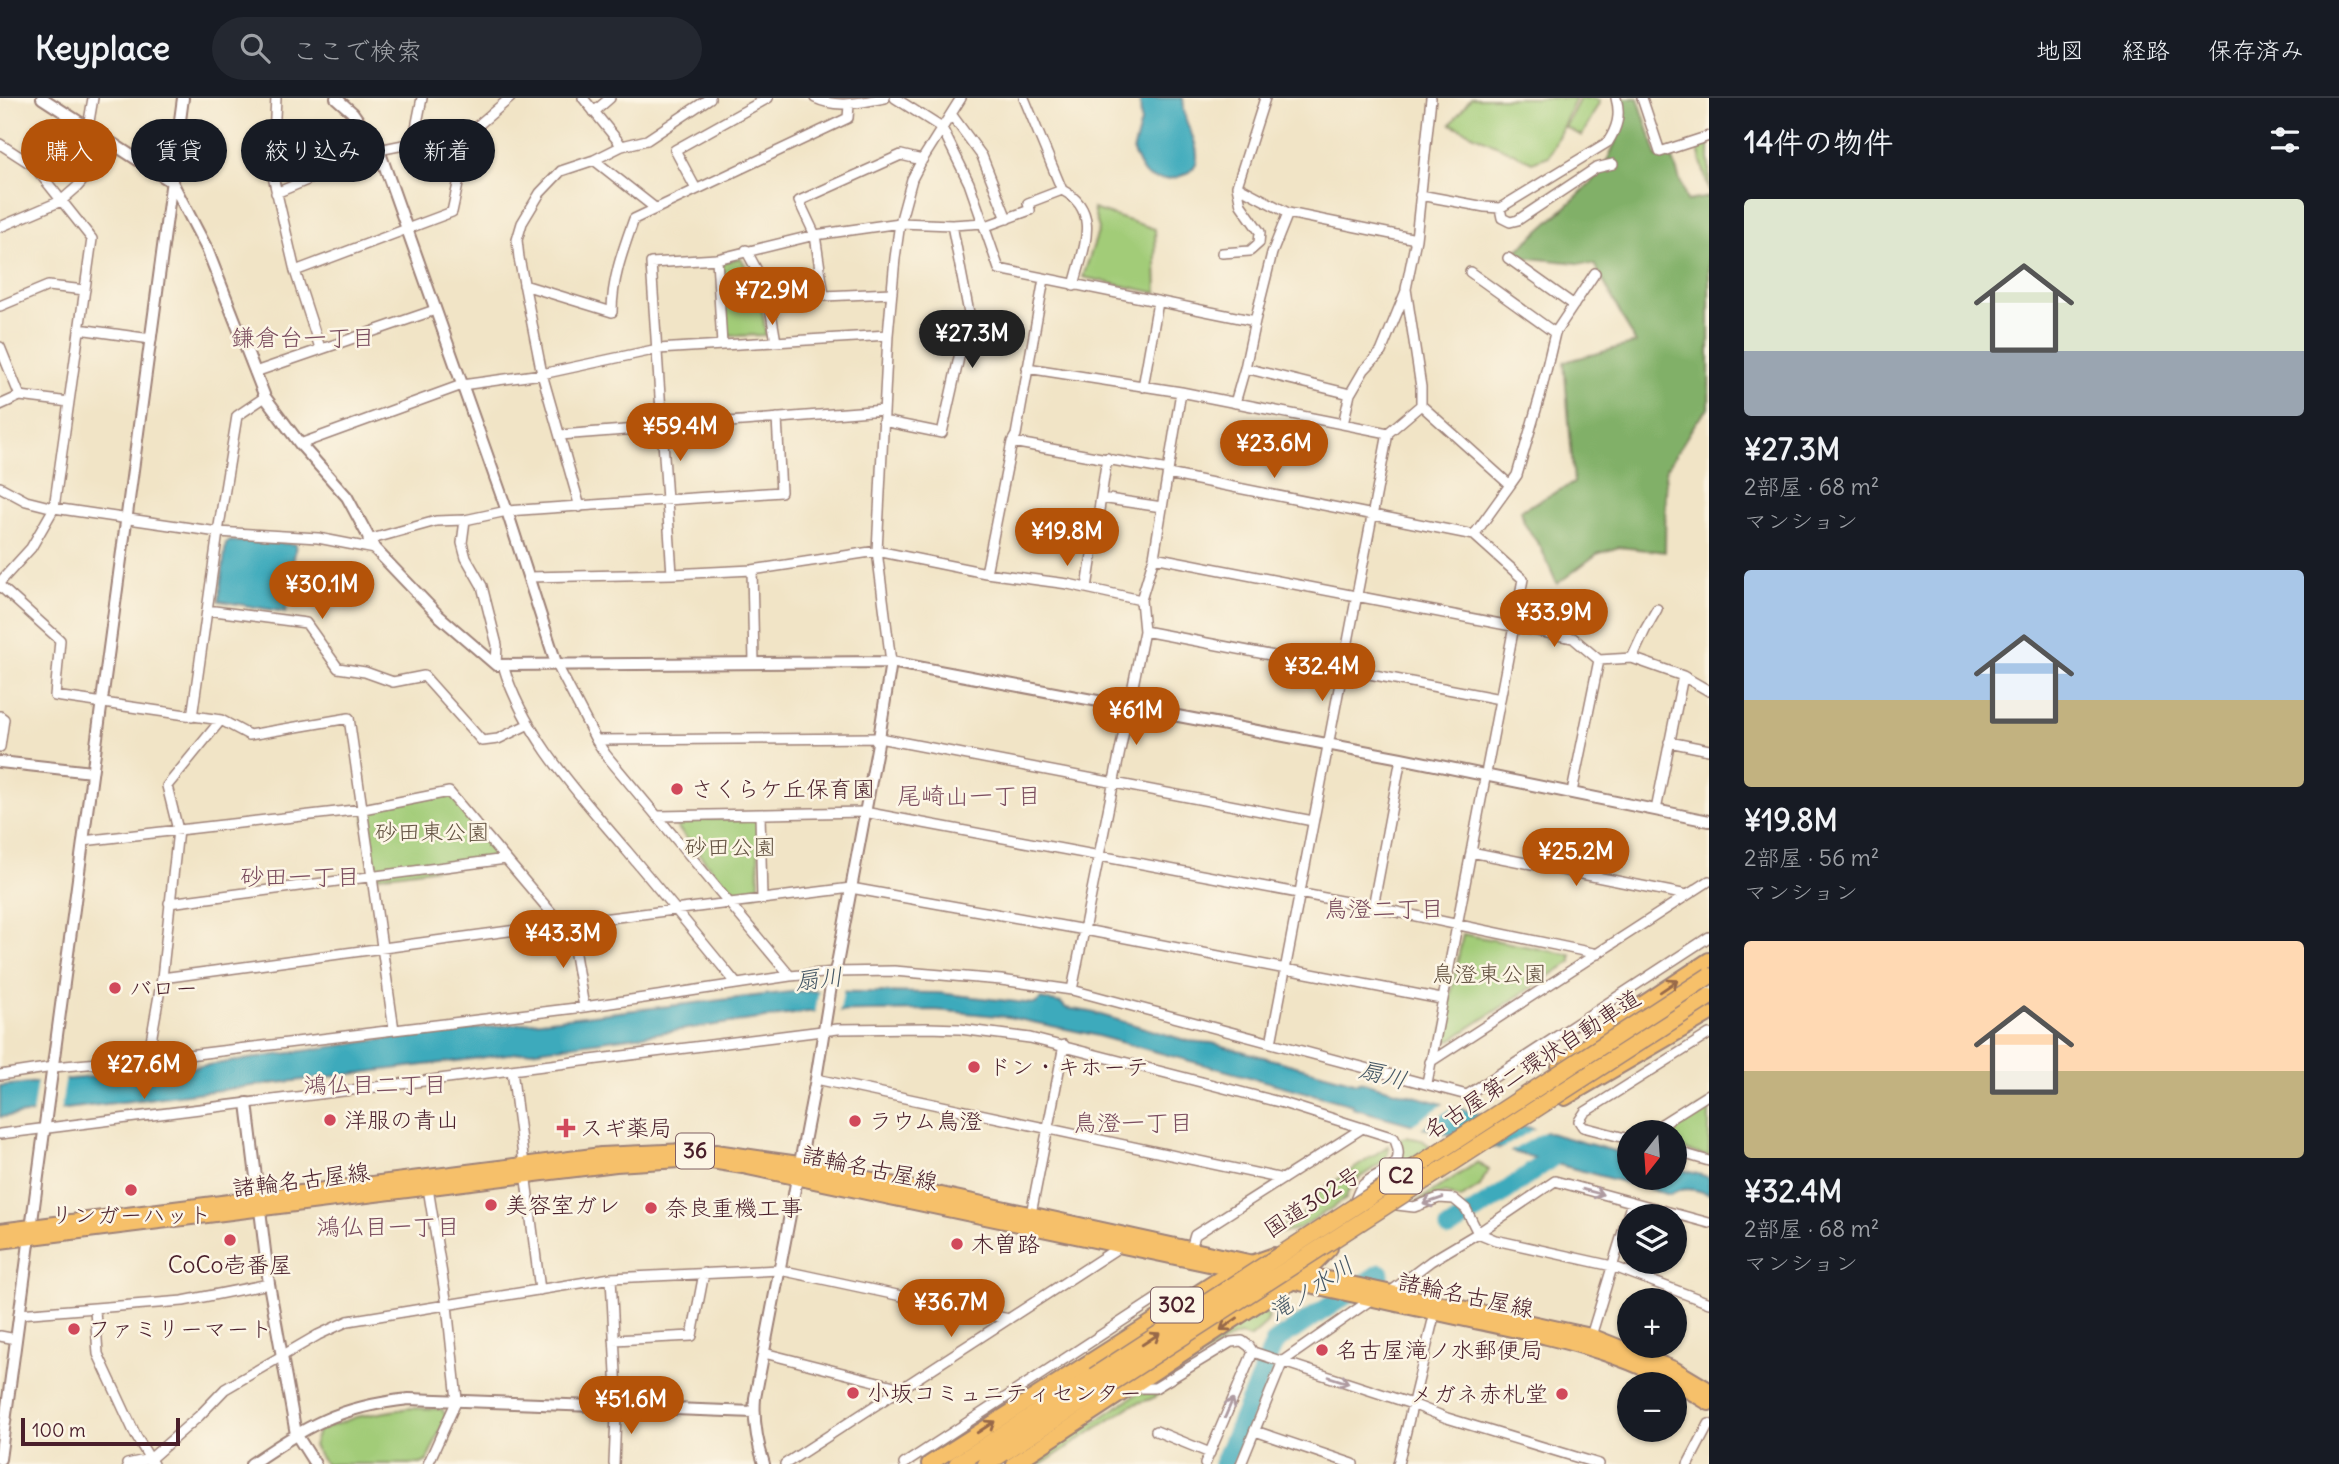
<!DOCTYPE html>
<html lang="ja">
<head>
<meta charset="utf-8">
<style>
  :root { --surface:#171b24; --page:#242831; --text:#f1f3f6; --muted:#9ea1a6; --line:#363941; --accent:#b45309 }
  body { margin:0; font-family:Delius,"Klee One",sans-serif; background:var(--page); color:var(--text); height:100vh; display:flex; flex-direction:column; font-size:26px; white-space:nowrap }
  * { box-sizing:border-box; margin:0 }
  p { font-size:23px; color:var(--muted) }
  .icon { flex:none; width:38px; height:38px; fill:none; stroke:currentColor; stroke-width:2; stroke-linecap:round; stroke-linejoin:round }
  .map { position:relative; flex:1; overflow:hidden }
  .panel { display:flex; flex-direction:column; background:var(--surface); width:630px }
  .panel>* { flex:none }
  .banner { position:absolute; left:21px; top:21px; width:665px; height:63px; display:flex; gap:14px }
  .needle { width:46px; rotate:197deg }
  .tools { position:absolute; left:1617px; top:1022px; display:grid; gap:14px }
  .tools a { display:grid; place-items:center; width:70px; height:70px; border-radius:50%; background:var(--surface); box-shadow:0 2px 5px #0004; font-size:35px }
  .scale { position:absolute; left:21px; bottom:18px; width:159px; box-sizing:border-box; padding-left:7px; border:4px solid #4a1f2b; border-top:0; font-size:19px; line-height:24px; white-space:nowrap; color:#4a1f2b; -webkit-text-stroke:5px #fcf5e5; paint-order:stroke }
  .price { position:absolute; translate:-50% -60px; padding:0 16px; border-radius:24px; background:var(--accent); color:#fff; font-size:23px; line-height:46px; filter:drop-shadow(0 2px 4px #0008) }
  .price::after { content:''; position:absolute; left:50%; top:42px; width:21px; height:16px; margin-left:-10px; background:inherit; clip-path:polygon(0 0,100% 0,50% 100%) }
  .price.selected { background:#222; color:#fff }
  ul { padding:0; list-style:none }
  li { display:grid; align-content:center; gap:14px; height:371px; padding:0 35px }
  li span { display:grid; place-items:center; height:217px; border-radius:7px; color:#555 }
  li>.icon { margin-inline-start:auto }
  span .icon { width:126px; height:126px; fill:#fffc; stroke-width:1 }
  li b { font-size:30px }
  h2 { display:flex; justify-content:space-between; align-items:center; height:84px; padding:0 35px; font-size:30px }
  .pill { padding:0 24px; border-radius:32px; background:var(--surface); box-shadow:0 2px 5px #0004; font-size:24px; line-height:63px }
  .pill.selected { background:var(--accent); color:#fff }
  header { display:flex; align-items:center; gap:42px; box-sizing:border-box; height:98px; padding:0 35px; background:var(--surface); border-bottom:2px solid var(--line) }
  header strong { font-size:33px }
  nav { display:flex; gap:38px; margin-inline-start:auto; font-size:24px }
  .search { width:490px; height:63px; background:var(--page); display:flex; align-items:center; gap:18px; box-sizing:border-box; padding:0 24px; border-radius:38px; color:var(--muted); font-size:26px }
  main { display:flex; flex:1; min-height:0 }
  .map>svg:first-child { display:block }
  .green { fill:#a2cc78; stroke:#767652; stroke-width:2 }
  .forest { fill:#81b068; stroke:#66684a; stroke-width:2 }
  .water { fill:#3daabc; stroke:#446474; stroke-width:2 }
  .pier { fill:#f1e4c6 }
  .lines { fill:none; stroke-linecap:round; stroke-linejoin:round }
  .river { stroke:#3daabc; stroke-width:19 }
  .minor-casing { stroke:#9e8278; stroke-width:12 }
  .tertiary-casing { stroke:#9e8278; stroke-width:14 }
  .primary-casing { stroke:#9e8278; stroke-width:18 }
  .trunk-casing { stroke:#9e8278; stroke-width:18 }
  .motorway-casing { stroke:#9e8278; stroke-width:19 }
  .minor { stroke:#fff; stroke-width:9 }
  .tertiary { stroke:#fff; stroke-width:10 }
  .primary { stroke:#f6c06b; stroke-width:14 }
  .trunk { stroke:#f6c06b; stroke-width:14 }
  .motorway { stroke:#f6c06b; stroke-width:16 }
  .motorway-bridge-casing { stroke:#9e8278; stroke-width:19; stroke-linecap:butt }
  .motorway-bridge { stroke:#f6c06b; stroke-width:16 }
  .oneway { stroke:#976748 }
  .oneway2 { stroke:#ae9aa0 }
  .poi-dot { fill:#d1495b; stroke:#fcf5e5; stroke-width:2.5 }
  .labels { text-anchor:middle; stroke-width:5; stroke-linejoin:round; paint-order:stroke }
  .shield { fill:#fcf5e5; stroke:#7f5f63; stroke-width:2 }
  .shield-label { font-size:21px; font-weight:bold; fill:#4a1f2b }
  .poi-label { font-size:23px; fill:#4a1f2b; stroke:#fcf5e5; text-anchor:start }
  .park-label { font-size:23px; fill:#645342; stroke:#fcf5e5 }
  .street-label { font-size:23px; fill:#4a1f2b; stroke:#fcf5e5 }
  .neighbourhood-label { font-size:24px; fill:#7c4f60; stroke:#fcf5e5 }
  .water-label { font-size:24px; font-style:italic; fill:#455765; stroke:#fcf5e5 }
</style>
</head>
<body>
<header>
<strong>Keyplace</strong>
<div class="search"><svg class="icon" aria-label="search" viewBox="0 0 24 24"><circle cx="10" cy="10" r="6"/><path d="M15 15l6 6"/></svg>ここで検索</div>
<nav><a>地図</a><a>経路</a><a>保存済み</a></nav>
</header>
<main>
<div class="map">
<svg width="1709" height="1366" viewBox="0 0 1709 1366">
  <rect width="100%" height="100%" fill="#fcf5e5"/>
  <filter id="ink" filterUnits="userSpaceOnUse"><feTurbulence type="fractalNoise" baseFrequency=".0143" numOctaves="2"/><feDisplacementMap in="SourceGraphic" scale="14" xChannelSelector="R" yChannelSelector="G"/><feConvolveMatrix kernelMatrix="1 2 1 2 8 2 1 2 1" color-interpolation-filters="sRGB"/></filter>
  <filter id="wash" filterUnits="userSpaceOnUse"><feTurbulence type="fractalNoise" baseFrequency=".00686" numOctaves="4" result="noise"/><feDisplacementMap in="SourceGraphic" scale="28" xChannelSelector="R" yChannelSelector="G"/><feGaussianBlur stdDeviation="1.57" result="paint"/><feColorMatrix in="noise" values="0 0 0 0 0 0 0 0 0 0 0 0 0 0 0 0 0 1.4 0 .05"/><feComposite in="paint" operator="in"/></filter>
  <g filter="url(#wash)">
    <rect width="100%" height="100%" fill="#f1e4c6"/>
    <path class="green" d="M1471,0h105l-27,58 -17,6 -81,-38z
      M1580,0h14l6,3 -18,35 -17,-9z
      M1709,43v51l-12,-47z
      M1093,111l62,20 2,64 -74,-16 16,-48z
      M741,160l18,32 7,45 -39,1 -5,-73z
      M449,694l57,67 -134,18 -9,-68z
      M680,721h75l3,3 1,69 -4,4 -21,1 -57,-69z
      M1463,836l108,21v7l-122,79 -7,-4z
      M1709,1004v55l-34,-10v-15h-12z
      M1406,1039l16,3 8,6 -66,45 38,-34 -4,-18z
      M1388,1048c4,23 -38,25 -42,53l-48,30 -29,6 41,-26 3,-13z
      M1478,1064l10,8 -8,16 -20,13 -15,-6 -29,9z
      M1260,1206l9,13 -3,7 -16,14 -9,-3 -8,2 -78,48 -2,-3z
      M1192,1274l-41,27 -19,6 -90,59h-12l108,-71h17z
      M409,1310l33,1 4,7 -19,45 -6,3h-96l-12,-18 5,-15 38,-14z"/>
    <path class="forest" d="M1620,0h18l19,59 14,-4 16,48 22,-4v211l-13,14 -30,48 -1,82 -46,-5 -22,7 -40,30 -16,-36 -17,-25 -3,-13 53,-27 -10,-121 72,-19 -41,-78 -84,-9c28,-26 64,-54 87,-82 15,-18 27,-53 22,-76z"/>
    <path class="water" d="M1140,0h43c1,7 1,15 3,22 4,12 12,25 11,38 0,19 -36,26 -50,18 -7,-5 -10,-16 -14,-24l8,-30z
      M230,443l66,3 -10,68 -67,-11 7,-58z
      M799,893l139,2 97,11 6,-5 20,4 5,5 25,4 97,29 24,2 146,40 1,-2 270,74v23h46v-10l34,9v17c-15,-5 -25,-8 -39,1l-318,-87 1,-3 -263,-71 -82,-17 -73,-7 -127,2 -343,48 -465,57v-31l195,-19 183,-27z"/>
    <path class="pier" d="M819,890h25l-5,27h-24z
      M66,979l-6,35 -28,3 5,-35z
      M1448,1003l10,3 -40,26 -9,-3z
      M1539,1028l10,3 -43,25 -10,-2z"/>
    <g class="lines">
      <path class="river" d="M1449,1130l53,-34 59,-43
        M1223,1366l52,-122 105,-69"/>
    </g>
  </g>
  <g filter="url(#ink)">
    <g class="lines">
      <g class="minor-casing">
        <path id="minor" d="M276,0l-4,74 23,99 25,77
          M583,0l39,48
          M815,0c22,11 46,4 70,0
          M895,0l47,30 27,55 30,86 256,52 -10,47 -10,35
          M1024,0l38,92c41,21 20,61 12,96
          M1642,0l18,54 49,-16
          M594,14l16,-14
          M951,16l31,42 25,63
          M88,29l5,-29
          M0,46l34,22 58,73 -38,269 -23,40 -31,34
          M594,62l61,48
          M1237,88l51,27 128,26
          M696,91l-21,-39 93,-52
          M276,95l103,-43 34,-7 9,-45
          M1420,97l65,12 15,1 108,-66c9,-14 13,-27 8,-44
          M1500,110l2,10 8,4 8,-2 78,-52 17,-4
          M986,128l44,-16 -2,-7 34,-13
          M0,129l61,-26 16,-14 38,-43
          M746,152l21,39 9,53
          M1222,155l28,-2 9,-8 1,-11 -19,-27 -4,-19 28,-88
          M1508,160l66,47
          M717,161l5,86
          M295,173l157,-59 17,-79 41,-35
          M1470,174l85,61
          M524,187l88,27c0,-33 11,-62 22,-93l214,-101 1,-13
          M892,195l-68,3 -9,-61 -16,-34 102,-46 21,5
          M0,208l48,-20 37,4
          M1255,223l17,-68 16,-40
          M79,231l72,10
          M0,249l20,49
          M1027,270l154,24 207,41
          M1245,270l105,26 -7,30
          M255,274l180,-62
          M1143,289l15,-85
          M1350,296l14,-24 17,-18 25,-61
          M0,307l20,-9 49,6
          M1421,307l89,80 -36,50
          M883,323l59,12 27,-120 -17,-88
          M560,337l324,-25
          M1012,344l156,28
          M300,346l162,-59 80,-11 116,-25 230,-14
          M1168,376l306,61 49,44 -96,504
          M1510,387l7,-10 23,-79 15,-63 40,-60
          M0,389l26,14 28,7 164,24 100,6 57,11
          M1101,400l61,9
          M580,409l-38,-133 -23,-116 -2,-18 5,-17 18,-30 21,-22 33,-11 28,-14 25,-6 63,-42
          M465,422l-3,23 4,15 16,28 15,59 -1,20
          M368,442l68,-19 29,-1 42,-9 274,-19 -4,-74
          M1154,459l419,81 26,22 33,-2 51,18 26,15
          M752,472l2,93
          M986,475l26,-131 4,-7 28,-156
          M672,476l-21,-311 66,-4 98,-24 85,-12 52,2 32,-2
          M528,479l144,-3 80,-4 125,-19 109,22 82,11 73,16
          M0,488l60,54 -5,56 166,24 28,15 100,-17 45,312
          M1087,490l20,-130
          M207,512l99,13 32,45 27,4 28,10 31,-6 58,65 16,-2 31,-15
          M1144,533l356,68
          M1632,560l13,-28 12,-21
          M891,564l-14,-111 11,-216 7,-77 5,-35 12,-44 10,-19 39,-62
          M556,565l40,77 10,15 184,221 45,-4 59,-1 107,9 71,10 395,105 242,-158
          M503,567c21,72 77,130 124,186 37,44 73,88 109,132
          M0,618l4,3 -4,28
          M192,619l26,-185 19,-116 28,-19
          M596,642l283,-2 434,83
          M1669,644l40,8
          M1572,694l27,-132
          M1656,712l27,-134
          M760,716l2,85
          M659,718l205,-4 509,95 225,47
          M83,743l280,-32 86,-17 123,145 12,70
          M1471,754l216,43
          M169,805l337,-44
          M1373,809l28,-149
          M162,880l399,-54 290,-36 234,42 356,69
          M1072,892l72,-359 -3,-31 13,-43 27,-165
          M1271,945l117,-610 33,-28v-18l-15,-98 10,-50 15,-141
          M148,960l14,-80 16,-148 -11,-44 54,-66
          M1430,964l279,-181
          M512,972l28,220
          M0,977l53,-8 127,-11 404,-49 206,-31
          M816,981l467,100
          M1649,1034l60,-38
          M0,1036l838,-105 90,-1 32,1 70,9 253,65 111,35c16,34 -17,30 -33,49 -3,5 -5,11 -7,16
          M1629,1041l-46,-12 -4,-6 6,-9 124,-78
          M1675,1053l34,10
          M428,1090l19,117 10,95 -29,64
          M1397,1107l17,2 25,-9 15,1 12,10 12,24
          M1031,1116l33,-169
          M1478,1135l17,7 117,26 97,37
          M1191,1151l4,-14 166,-106
          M611,1180l6,114 -3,72
          M1390,1194l41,-31 47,-28 77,-52 154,42
          M95,1212l3,44 38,82 17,28
          M19,1216l164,-13 86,-17
          M0,1238l16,3
          M1591,1238l41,-134
          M614,1242l78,-4 12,-63
          M764,1255l138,35
          M1133,1290h22l76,-46 11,-1 7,5 4,6 159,52 35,14 152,46
          M1156,1333l54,22
          M1255,1333l98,33
          M127,1366l23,-5 49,-43 26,-27 93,-54 30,-14 263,-43 169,-8 229,49
          M785,1366l339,-220
          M904,1366l255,-167
          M1205,1366l48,-112
          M1241,1366l42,-103 89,-62
          M1398,1366l37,-152
          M1688,1366l21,-40"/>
      </g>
      <g class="tertiary-casing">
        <path id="tertiary" d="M42,0l130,84 35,67 58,148 35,47 47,53 28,52 64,67 57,49 395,-3 510,96 308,63
          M336,0l17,15 26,37 128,361 49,152
          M0,664l92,10
          M247,1005l22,181 27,150 19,30
          M0,1361l183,-1361
          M251,1366c58,-39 86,-57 158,-65l345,13
          M764,1366c-7,-22 -11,-43 -9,-66l61,-319 16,-99 5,-16 42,-226 12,-76"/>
      </g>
      <g class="primary-casing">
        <path id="primary" d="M716,1054l83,12 459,100
          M0,1133l601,-76 85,-4
          M0,1143l616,-77 64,-4 31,1 32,5 499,105
          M1295,1174l296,64 83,33 35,21
          M1286,1182c64,14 129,28 193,42 89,19 151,31 230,81"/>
      </g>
      <g class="trunk-casing">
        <path id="trunk" d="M1559,968l82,-61 68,-45
          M1565,1000l144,-84
          M929,1366l306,-195 39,-14
          M1014,1366l290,-190 26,-26"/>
      </g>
      <g class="motorway-casing">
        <path id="motorway" d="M957,1366l137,-88
          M986,1366l116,-75"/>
      </g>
      <use href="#minor" class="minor"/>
      <use href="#tertiary" class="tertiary"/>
      <use href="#primary" class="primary"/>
      <use href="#trunk" class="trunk"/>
      <use href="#motorway" class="motorway"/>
      <g class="motorway-bridge-casing">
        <path id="motorway-bridge" d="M1094,1278l615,-400
          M1102,1291l607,-392"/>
      </g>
      <use href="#motorway-bridge" class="motorway-bridge"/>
    </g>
    <defs><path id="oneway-shaft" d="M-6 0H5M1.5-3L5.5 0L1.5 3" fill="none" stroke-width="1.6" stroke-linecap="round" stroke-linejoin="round" transform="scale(1.75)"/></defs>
    <g class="oneway">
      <use href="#oneway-shaft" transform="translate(1669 888) rotate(-34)"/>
      <use href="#oneway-shaft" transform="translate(1229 1226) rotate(145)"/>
      <use href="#oneway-shaft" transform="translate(1151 1241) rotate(-33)"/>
      <use href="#oneway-shaft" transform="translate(986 1329) rotate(-33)"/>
    </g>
    <g class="oneway2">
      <use href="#oneway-shaft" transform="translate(1593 1094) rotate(15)"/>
      <use href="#oneway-shaft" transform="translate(1433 1103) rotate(161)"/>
      <use href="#oneway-shaft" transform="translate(1339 1282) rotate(18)"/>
      <use href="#oneway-shaft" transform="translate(1229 1310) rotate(-67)"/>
    </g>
  </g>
  <g class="poi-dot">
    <circle cx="677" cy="691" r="7"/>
    <circle cx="115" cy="890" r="7"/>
    <circle cx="974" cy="969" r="7"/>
    <circle cx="330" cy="1022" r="7"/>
    <circle cx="855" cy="1023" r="7"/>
    <path d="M562.5 1019.5h7v7h7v7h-7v7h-7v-7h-7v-7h7z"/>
    <circle cx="131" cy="1092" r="7"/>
    <circle cx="491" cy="1107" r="7"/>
    <circle cx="651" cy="1110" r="7"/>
    <circle cx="230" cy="1142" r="7"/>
    <circle cx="957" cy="1146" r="7"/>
    <circle cx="74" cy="1231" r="7"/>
    <circle cx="1322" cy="1252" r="7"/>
    <circle cx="853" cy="1295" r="7"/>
    <circle cx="1562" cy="1296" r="7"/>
  </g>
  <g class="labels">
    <g class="shield">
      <rect x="676" y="1035.5" width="38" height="35" rx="5"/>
      <rect x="1380" y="1060.5" width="42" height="35" rx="5"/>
      <rect x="1151" y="1189.5" width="52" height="35" rx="5"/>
    </g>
    <g class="shield-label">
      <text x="695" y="1060">36</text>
      <text x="1401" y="1085">C2</text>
      <text x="1177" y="1214">302</text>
    </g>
    <g class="poi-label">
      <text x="691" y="699">さくらケ丘保育園</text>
      <text x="129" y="898">バロー</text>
      <text x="988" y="977">ドン・キホーテ</text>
      <text x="344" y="1030">洋服の青山</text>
      <text x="869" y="1031">ラウム鳥澄</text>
      <text x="580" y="1038">スギ薬局</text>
      <text x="505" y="1115">美容室ガレ</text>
      <text x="665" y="1118">奈良重機工事</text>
      <text x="131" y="1125" text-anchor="middle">リンガーハット</text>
      <text x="971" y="1154">木曽路</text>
      <text x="230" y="1175" text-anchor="middle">CoCo壱番屋</text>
      <text x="88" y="1239">ファミリーマート</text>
      <text x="1336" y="1260">名古屋滝ノ水郵便局</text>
      <text x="867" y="1303">小坂コミュニティセンター</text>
      <text x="1548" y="1304" text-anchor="end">メガネ赤札堂</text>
    </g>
    <g class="park-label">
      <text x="432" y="742">砂田東公園</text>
      <text x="730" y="757">砂田公園</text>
      <text x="1489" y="884">鳥澄東公園</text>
    </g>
    <g class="street-label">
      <text transform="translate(1532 966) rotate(-33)" y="8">名古屋第二環状自動車道</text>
      <text transform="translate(870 1070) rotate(12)" y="8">諸輪名古屋線</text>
      <text transform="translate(301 1082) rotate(-7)" y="8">諸輪名古屋線</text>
      <text transform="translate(1312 1104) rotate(-33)" y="8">国道302号</text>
      <text transform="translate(1466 1197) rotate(12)" y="8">諸輪名古屋線</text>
    </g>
    <g class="neighbourhood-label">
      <text x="303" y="248">鎌倉台一丁目</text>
      <text x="969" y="706">尾崎山一丁目</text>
      <text x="300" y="787">砂田一丁目</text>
      <text x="1384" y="819">鳥澄二丁目</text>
      <text x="375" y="995">鴻仏目二丁目</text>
      <text x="1133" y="1033">鳥澄一丁目</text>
      <text x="388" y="1137">鴻仏目一丁目</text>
    </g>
    <g class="water-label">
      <text transform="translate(819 881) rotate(-6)" y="8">扇川</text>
      <text transform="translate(1383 977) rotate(15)" y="8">扇川</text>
      <text transform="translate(1311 1191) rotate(-33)" y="8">滝ノ水川</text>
    </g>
  </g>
</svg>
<div class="tools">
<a><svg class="needle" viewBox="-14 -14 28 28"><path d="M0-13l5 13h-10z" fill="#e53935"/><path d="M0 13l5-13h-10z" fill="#9ea1a6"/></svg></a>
<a><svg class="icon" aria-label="layers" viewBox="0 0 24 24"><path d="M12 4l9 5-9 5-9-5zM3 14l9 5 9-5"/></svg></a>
<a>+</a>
<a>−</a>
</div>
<div class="scale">100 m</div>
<b class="price" style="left:772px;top:229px">¥72.9M</b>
<b class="price selected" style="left:972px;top:272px">¥27.3M</b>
<b class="price" style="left:680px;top:365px">¥59.4M</b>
<b class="price" style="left:1274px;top:382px">¥23.6M</b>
<b class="price" style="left:1067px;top:470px">¥19.8M</b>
<b class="price" style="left:322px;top:523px">¥30.1M</b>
<b class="price" style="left:1554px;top:551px">¥33.9M</b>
<b class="price" style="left:1322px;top:605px">¥32.4M</b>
<b class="price" style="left:1136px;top:649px">¥61M</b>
<b class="price" style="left:1576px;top:790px">¥25.2M</b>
<b class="price" style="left:563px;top:872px">¥43.3M</b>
<b class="price" style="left:144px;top:1003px">¥27.6M</b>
<b class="price" style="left:951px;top:1241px">¥36.7M</b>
<b class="price" style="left:631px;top:1338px">¥51.6M</b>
<div class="banner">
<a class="pill selected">購入</a>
<a class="pill">賃貸</a>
<a class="pill">絞り込み</a>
<a class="pill">新着</a>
</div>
</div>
<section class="panel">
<h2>14件の物件<svg class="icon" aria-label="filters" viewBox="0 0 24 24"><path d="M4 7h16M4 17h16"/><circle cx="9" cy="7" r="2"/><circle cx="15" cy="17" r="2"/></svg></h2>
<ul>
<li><span style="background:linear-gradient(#dfe7d0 70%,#9aa5b1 0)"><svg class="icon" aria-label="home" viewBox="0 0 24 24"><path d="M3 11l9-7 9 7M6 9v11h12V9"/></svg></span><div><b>¥27.3M</b><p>2部屋 · 68 m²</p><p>マンション</p></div></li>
<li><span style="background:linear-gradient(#a9c7e8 60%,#c2b280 0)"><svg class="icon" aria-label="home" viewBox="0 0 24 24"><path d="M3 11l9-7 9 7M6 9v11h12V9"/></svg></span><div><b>¥19.8M</b><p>2部屋 · 56 m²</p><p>マンション</p></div></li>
<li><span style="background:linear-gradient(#ffd9b3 60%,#c2b280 0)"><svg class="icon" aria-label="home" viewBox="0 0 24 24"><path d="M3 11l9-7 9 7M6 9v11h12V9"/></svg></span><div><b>¥32.4M</b><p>2部屋 · 68 m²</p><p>マンション</p></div></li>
</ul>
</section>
</main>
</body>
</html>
